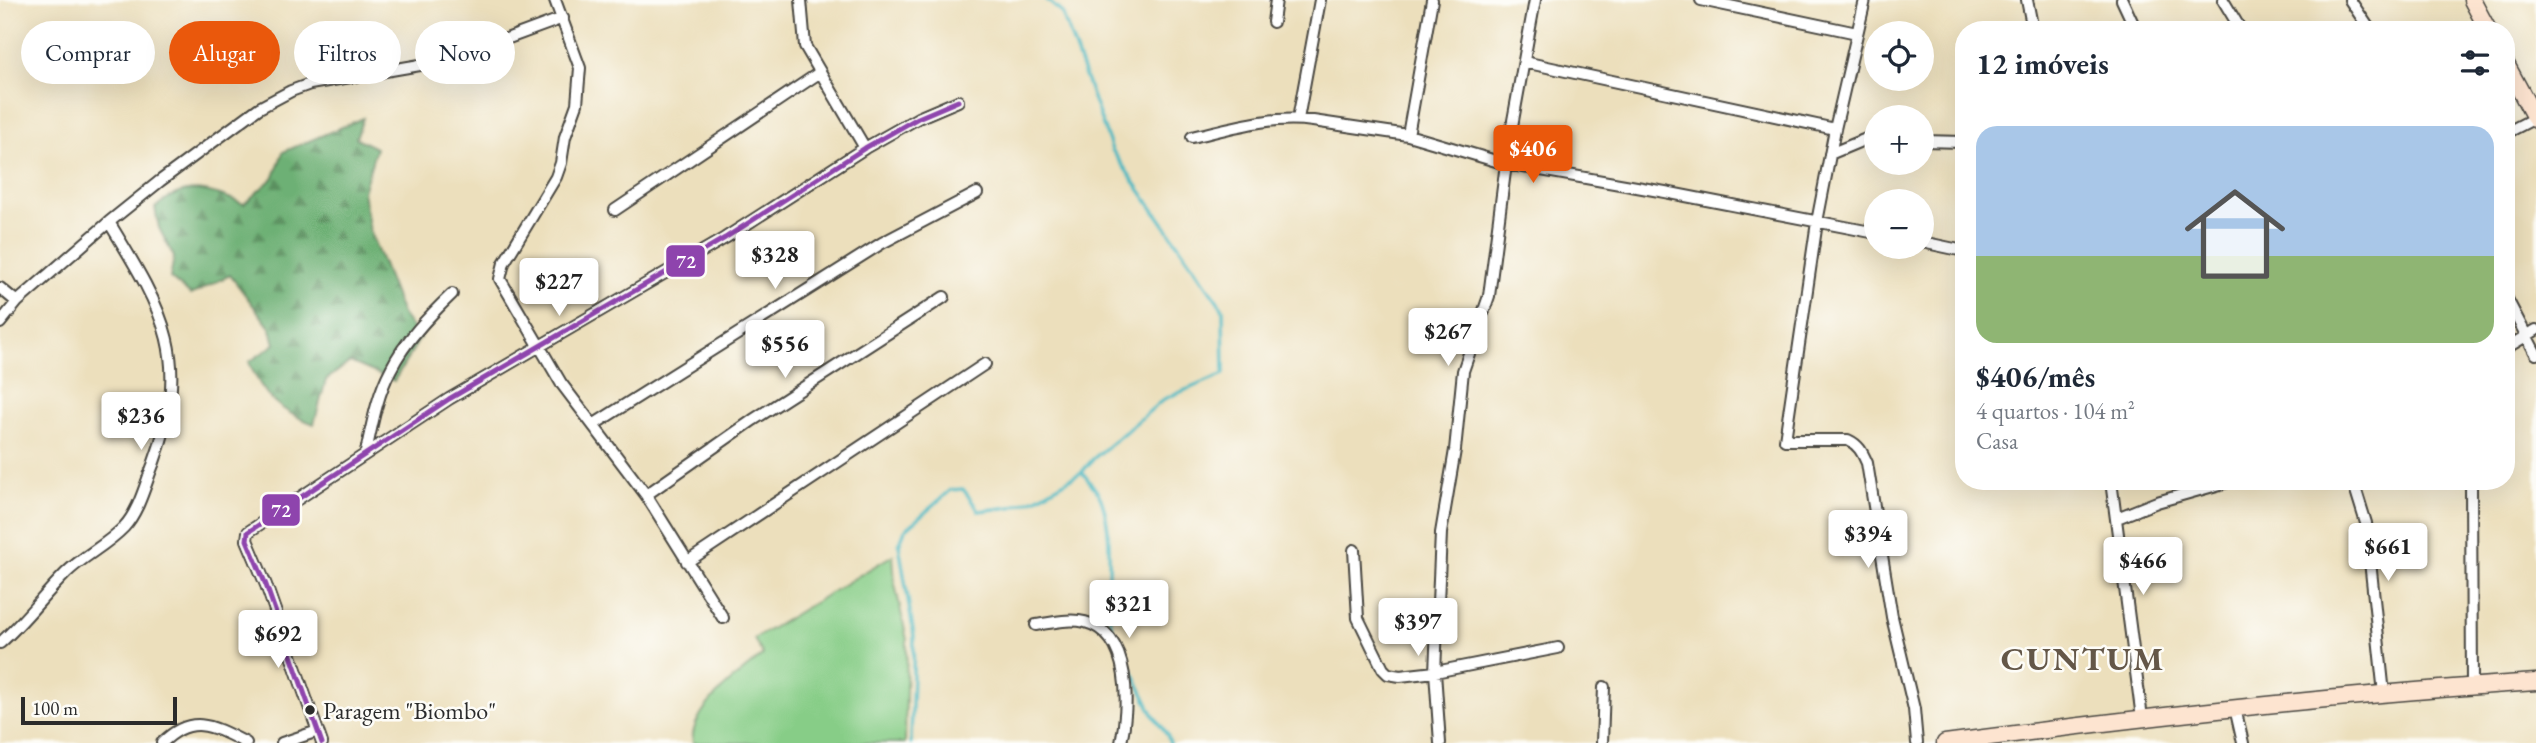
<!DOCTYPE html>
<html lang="pt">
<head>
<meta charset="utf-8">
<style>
  :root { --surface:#fff; --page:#f2f2f3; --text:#1f2937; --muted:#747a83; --line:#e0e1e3; --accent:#ea580c }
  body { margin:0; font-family:"EB Garamond",serif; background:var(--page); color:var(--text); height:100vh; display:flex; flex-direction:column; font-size:26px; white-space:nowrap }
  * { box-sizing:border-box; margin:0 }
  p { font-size:23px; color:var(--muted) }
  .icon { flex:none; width:38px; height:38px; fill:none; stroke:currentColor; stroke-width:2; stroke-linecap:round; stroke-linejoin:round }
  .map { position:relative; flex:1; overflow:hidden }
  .details { position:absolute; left:1955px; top:21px; width:560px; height:469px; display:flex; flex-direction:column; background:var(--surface); border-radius:28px; box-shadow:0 7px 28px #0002 }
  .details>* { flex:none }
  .banner { position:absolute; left:21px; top:21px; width:665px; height:63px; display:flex; gap:14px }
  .controls { position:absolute; left:1864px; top:21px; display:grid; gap:14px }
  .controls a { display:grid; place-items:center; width:70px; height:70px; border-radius:50%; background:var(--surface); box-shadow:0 7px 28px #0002; font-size:35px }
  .scale { position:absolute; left:21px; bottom:18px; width:156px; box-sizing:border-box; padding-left:7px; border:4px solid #2b2b2b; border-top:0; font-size:19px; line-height:24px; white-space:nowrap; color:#2b2b2b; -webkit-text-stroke:5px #fdfcf7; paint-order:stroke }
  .price { position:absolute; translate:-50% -60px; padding:0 16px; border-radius:7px; background:#fff; color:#222; font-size:23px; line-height:46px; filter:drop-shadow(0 2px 4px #0008) }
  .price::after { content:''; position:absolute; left:50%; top:42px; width:21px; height:16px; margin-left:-10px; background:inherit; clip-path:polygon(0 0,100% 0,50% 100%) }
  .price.current { background:var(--accent); color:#fff }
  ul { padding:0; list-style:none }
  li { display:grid; align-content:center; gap:14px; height:371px; padding:0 21px }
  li+li { border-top:2px solid var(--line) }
  li span { display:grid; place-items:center; height:217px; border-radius:21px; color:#555 }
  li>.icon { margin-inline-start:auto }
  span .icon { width:126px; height:126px; fill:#fffc; stroke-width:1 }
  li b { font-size:30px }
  h2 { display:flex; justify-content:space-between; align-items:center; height:84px; padding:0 21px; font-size:30px }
  .tag { padding:0 24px; border-radius:32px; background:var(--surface); box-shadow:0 7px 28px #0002; font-size:24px; line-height:63px }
  .tag.current { background:var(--accent); color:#fff }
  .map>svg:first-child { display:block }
  .forest { fill:url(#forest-firs); stroke:#4c6e50; stroke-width:2 }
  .garden { fill:#87cd87; stroke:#597c59; stroke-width:2 }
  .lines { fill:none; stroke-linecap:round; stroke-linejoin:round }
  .stream { stroke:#49b8c1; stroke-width:3.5 }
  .street-casing { stroke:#484641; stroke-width:14 }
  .secondary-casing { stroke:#484641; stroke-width:19 }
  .street { stroke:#fff; stroke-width:10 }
  .secondary { stroke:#fde4d0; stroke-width:16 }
  .bus-1-casing { stroke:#fdfcf7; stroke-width:10 }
  .bus-1 { stroke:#8e44ad; stroke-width:5 }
  .bus-dot { fill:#2b2b2b; stroke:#fdfcf7; stroke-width:2.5 }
  .labels { text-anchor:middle; stroke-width:5; stroke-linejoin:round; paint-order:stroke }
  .bus-label { font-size:24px; fill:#2b2b2b; stroke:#fdfcf7; text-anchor:start }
  .district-label { font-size:33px; font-weight:bold; letter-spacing:2px; fill:#645748; stroke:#fdfcf7 }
  .line-badge { stroke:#fdfcf7; stroke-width:2.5 }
  .badge-label { font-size:19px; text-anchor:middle; font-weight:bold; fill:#fff }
</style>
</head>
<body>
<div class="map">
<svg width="2536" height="743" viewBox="0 0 2536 743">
  <defs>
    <pattern id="forest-firs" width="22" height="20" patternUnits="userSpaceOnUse" patternTransform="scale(1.75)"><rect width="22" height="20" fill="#6db074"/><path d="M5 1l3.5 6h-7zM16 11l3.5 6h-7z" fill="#5a8f5f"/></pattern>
  </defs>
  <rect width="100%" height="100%" fill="#fdfcf7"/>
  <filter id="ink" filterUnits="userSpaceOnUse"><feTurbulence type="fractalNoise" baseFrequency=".0143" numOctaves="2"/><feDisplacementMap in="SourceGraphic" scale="14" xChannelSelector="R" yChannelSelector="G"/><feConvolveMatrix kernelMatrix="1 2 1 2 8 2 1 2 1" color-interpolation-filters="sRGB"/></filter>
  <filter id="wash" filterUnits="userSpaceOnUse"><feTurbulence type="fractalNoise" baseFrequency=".00686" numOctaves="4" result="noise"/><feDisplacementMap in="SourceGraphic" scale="28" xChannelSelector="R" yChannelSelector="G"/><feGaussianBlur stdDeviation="1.57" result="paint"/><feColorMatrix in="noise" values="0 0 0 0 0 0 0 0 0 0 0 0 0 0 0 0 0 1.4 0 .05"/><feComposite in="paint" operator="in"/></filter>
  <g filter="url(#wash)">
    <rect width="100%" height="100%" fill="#ecdfbc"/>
    <path class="forest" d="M363,118l-7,20 20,10 -13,44 7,39 32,83 18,24 -26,43 -44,-19 -24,18 -12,44c-35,-13 -51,-27 -65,-62l26,-18 -4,-15 -41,-54 -39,20 -21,-17 4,-21 -15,-29 -4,-20c30,-28 54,-18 89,-4l30,-27 9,-25z"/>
    <path class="garden" d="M893,555l2,29 12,56 -2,103h-212c-5,-32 47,-70 70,-88l-9,-16z"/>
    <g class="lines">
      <path class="stream" d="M1082,472c6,8 15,17 19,27 16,44 2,93 12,137
        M1123,652l31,64 13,18 3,9
        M911,743l3,-107 -15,-91 6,-15 46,-40 12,-1 16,22 32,-4 26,-9 45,-26 11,-13 71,-60 60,-25 -1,-65 -111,-159 -50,-137 -15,-13"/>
    </g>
  </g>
  <g filter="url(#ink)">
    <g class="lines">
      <g class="street-casing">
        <path id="street" d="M555,0l25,68 -3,36 -12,33 -4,26 -5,14 -52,86 -4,16 61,104 85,112 77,123
          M801,0l4,46 60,102
          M1701,0l156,33
          M1865,0l-30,129 -18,93 -32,218h63c11,5 14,12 19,23l25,154 22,92 3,34
          M2027,0l6,30
          M2122,0l14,30
          M2223,0l18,30
          M2350,0l20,30
          M1273,22l3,-22
          M1524,62l311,67
          M1298,119l22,-119
          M2506,133l29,-15
          M1408,135l24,-135
          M1192,137c39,-9 80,-22 121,-16l95,14 98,29 159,28 211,41
          M1922,141l42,1
          M1830,154l36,-15 10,-1
          M615,210l204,-137
          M1922,242l42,9
          M0,288l17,14
          M2506,297l30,57
          M0,323l17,-21 92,-80 51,-41 99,-73 32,-17 19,-7 110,-19 78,-23 65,-24
          M2506,348l30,-18
          M593,425l289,-182 95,-50
          M366,452c6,-27 11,-57 25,-83 14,-28 38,-53 61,-75
          M2111,481l31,237
          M2353,481l13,42 18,171
          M2471,481l1,205
          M646,495l107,-75 191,-123
          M2117,518l40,-16 74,-21
          M1354,550l4,68 25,51 5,5 12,2 35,-4 123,-24
          M687,562l298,-198
          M1036,625c16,-2 33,-7 49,-3 47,12 44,85 36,121
          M0,643c24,-21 43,-47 66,-70 17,-17 41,-28 58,-46 15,-16 21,-42 29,-62 39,-107 12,-151 -44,-243
          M2235,708l8,35
          M162,743c30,-30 51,-17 84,0
          M282,743l36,-12
          M322,743l-56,-158 -19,-45 1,-8 201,-133 276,-161 140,-90 53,-30 40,-17
          M1440,743l-5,-71 6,-139 14,-83 8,-79 26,-75 19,-148 27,-148
          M1602,743l2,-56"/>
      </g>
      <g class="secondary-casing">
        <path id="secondary" d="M2472,0l16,30
          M2506,64l30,56
          M1945,743c196,-26 393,-48 591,-61"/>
      </g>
      <use href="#street" class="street"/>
      <use href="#secondary" class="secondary"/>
      <g class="bus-1-casing">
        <path id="bus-1" d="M322,743l-56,-158 -19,-45 1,-8 201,-133 276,-161 140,-90 53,-30 40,-17"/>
      </g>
      <use href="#bus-1" class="bus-1"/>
    </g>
  </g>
  <circle class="bus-dot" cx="310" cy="710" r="6"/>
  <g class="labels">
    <g class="bus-label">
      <text x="323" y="719">Paragem "Biombo"</text>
    </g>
    <g class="district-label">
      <text x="2083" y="670">CUNTUM</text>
    </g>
  </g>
  <g class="line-badge">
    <rect x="665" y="244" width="41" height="34" rx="7" fill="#8e44ad"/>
    <rect x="261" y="493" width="40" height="34" rx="7" fill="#8e44ad"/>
  </g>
  <g class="badge-label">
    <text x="686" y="268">72</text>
    <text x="281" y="517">72</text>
  </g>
</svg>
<div class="controls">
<a><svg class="icon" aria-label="locate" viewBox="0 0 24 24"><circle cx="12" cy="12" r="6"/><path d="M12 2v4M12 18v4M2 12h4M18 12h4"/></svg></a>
<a>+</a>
<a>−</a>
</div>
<div class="scale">100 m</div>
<b class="price current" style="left:1533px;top:185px">$406</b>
<b class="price" style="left:775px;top:291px">$328</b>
<b class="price" style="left:559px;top:318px">$227</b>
<b class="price" style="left:1448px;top:368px">$267</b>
<b class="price" style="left:785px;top:380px">$556</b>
<b class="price" style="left:141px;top:452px">$236</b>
<b class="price" style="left:1868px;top:570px">$394</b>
<b class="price" style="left:2388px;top:583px">$661</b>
<b class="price" style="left:2143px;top:597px">$466</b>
<b class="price" style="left:1129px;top:640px">$321</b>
<b class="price" style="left:1418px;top:658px">$397</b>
<b class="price" style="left:278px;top:670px">$692</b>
<div class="banner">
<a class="tag">Comprar</a>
<a class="tag current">Alugar</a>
<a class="tag">Filtros</a>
<a class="tag">Novo</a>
</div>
<section class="details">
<h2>12 imóveis<svg class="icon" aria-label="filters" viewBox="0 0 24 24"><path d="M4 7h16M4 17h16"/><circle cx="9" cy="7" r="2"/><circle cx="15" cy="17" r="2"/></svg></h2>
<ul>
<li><span style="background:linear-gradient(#a9c7e8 60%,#8fb573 0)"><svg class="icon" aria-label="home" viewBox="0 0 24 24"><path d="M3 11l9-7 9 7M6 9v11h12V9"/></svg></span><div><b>$406/mês</b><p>4 quartos · 104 m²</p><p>Casa</p></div></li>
</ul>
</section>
</div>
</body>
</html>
